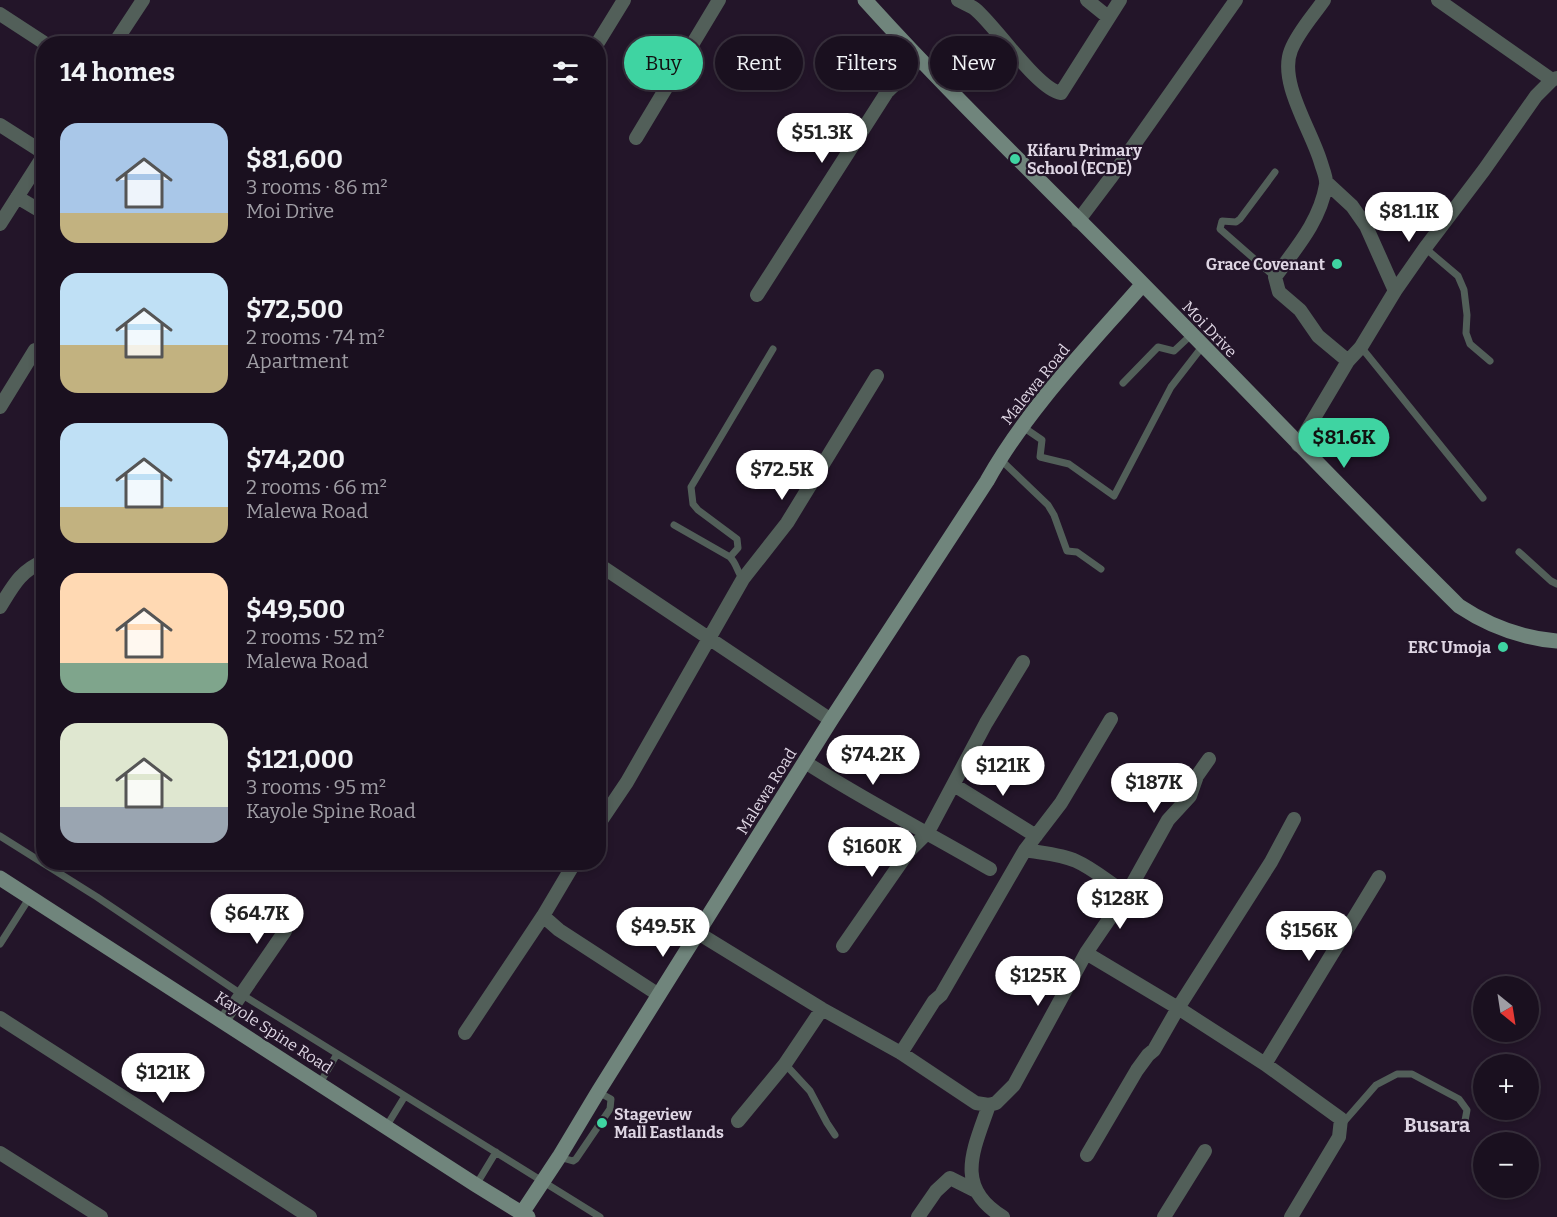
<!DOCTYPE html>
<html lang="en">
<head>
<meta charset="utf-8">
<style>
  :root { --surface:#1a101f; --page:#231928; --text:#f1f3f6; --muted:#9f9da4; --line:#38303d; --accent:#3fd4a2 }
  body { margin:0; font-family:Bitter,serif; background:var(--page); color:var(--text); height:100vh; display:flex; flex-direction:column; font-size:22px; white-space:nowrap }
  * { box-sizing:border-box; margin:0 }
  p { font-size:20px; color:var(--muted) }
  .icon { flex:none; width:33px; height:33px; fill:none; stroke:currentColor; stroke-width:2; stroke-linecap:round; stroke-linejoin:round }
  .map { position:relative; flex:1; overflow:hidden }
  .details { position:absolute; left:36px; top:36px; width:570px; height:834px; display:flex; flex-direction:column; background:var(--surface); border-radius:24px; box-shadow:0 3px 9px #0003,0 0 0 2px var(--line) }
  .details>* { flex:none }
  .banner { position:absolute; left:624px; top:36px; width:570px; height:54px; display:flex; gap:12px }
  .needle { width:39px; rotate:150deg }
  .buttons { position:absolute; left:1473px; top:976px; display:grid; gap:12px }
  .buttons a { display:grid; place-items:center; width:66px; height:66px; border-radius:50%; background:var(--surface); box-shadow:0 3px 9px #0003,0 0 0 2px var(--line); font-size:30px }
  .price { position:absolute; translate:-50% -51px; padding:0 14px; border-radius:21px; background:#fff; color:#222; font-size:20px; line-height:39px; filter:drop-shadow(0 2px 3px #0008) }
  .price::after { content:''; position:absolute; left:50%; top:36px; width:18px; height:14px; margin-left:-9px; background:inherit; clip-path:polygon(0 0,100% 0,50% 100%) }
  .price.current { background:var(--accent); color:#111 }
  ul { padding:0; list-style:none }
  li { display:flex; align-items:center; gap:18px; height:150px; padding:0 24px }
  li span { display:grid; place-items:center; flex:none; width:168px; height:120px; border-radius:18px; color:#555 }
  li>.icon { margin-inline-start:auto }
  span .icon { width:72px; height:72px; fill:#fffc; stroke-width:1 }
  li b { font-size:26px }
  h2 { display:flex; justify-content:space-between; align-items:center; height:72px; padding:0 24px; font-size:26px }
  .chip { padding:0 21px; border-radius:27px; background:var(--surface); box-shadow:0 3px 9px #0003,0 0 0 2px var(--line); font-size:21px; line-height:54px }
  .chip.current { background:var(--accent); color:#111 }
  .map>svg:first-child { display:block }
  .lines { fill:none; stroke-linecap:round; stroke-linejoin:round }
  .lane { stroke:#525f59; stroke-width:7 }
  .street { stroke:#525f59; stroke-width:14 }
  .secondary { stroke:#70857c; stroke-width:15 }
  .poi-dot { fill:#3fd4a2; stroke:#231529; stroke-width:2 }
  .labels { text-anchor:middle; stroke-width:4.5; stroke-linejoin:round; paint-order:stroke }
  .poi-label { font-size:16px; font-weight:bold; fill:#ded5e3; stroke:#231529; text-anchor:start }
  .street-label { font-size:16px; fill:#ded5e3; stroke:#231529 }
  .quarter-label { font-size:20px; font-weight:bold; fill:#ded5e3; stroke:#231529 }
</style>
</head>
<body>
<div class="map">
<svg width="1557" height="1217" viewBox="0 0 1557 1217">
  <rect width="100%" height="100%" fill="#231529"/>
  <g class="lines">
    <path class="lane" d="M1275,172l-35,47 -4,3 -14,-1 -2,8 55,48
      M1425,248l33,28 6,14 3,25 -1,18 4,11 20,17
      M1361,347l122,151
      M1123,383l35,-36 16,4 17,-16
      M1023,427l19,13 -2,17 29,7 45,32 57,-109 31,-40
      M1000,459l48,46 6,10 13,36 10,1 24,17
      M674,525l56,32c7,7 7,15 13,22
      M1519,552l32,29 6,3
      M730,557l8,-9 -1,-9 -39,-29 -5,-6 -2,-17 82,-138
      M0,836l97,61 144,97 359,223
      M0,944l30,-47
      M785,1064l25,27 17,32 8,12
      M320,1083l17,-29
      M1342,1124l34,-39 21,-11h15l47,25 8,11 -3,16
      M386,1127l19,-31
      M559,1157l14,4 3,-2 34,-50 1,-10 -13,-7
      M476,1185l20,-33"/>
    <path class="street" d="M958,0c5,3 12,5 17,9 20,16 63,81 86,84l59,-93
      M1087,0l21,17
      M1324,0c-11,16 -26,32 -33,50 -13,32 21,81 30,113 2,7 6,15 5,22 -6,36 -30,63 -51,92l4,15 21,18 18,26 30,25
      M1438,0l114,80
      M0,14l46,30
      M114,44l29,-44
      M597,44l27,-44
      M0,125l44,28
      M636,138l83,-138
      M1326,182l26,24 14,20 29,65
      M17,197l27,16
      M1078,221l34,-45 124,-176
      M0,224l44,-69
      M757,295l130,-203 33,-32
      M0,407l35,-57
      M1298,445l50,-84 13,-14 34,-56 30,-43 59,-78 52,-74 16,-16 5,-2
      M598,564l233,156
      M0,607c13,-21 20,-36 44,-46
      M805,762c60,39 124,71 185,107
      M954,785l82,51
      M598,825l29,-43 116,-203 44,-56 90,-147
      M1025,850c16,3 36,4 51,11 18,8 32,21 48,31l5,-2
      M543,916l32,-54
      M698,933l124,76 79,44 75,50 13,2 7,-2 18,-18 72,-132 92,55 87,56 76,55 -2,18 -48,80
      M843,946l66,-95 19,-19 58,-109 37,-61
      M1086,953l43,-63 39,-70 22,-24 7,-20 12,-17
      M0,1018l310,199
      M223,1021l62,-90
      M465,1033l78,-117 16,14 100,65
      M901,1053l33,-52 7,-6 84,-145 36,-47 50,-84
      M1265,1064l114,-187
      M989,1105c-15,44 -36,82 14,112
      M738,1121l47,-57 37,-55
      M0,1153l101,64
      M1087,1155l50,-85 11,-15 6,-5 24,-42 93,-146 23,-43
      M918,1217l18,-26 14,-13 26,13
      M1164,1217l41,-66"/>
    <path class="secondary" d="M865,0c83,92 173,178 260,266 112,113 221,228 334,340 30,20 62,32 98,35
      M0,878l476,307 52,32
      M522,1213l37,-56 39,-65 233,-372 156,-239c40,-72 101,-134 155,-196"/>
  </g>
  <g class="poi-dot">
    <circle cx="1015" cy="159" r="6"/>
    <circle cx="1337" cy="264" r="6"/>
    <circle cx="1503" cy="647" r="6"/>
    <circle cx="602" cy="1123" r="6"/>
  </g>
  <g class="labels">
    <g class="poi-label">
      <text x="1027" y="156">Kifaru Primary<tspan x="1027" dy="18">School (ECDE)</tspan></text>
      <text x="1325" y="270" text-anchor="end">Grace Covenant</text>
      <text x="1491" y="653" text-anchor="end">ERC Umoja</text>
      <text x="614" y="1120">Stageview<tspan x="614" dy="18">Mall Eastlands</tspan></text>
    </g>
    <g class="street-label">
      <text transform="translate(1210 329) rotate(46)" y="6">Moi Drive</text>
      <text transform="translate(1035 384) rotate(-51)" y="6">Malewa Road</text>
      <text transform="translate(766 791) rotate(-58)" y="6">Malewa Road</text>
      <text transform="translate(274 1032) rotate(33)" y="6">Kayole Spine Road</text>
    </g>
    <g class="quarter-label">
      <text x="1437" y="1132">Busara</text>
    </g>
  </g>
</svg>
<div class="buttons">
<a><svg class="needle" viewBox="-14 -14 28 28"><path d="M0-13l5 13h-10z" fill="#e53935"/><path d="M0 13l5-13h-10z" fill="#9f9da4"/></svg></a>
<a>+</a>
<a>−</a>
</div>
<b class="price" style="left:822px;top:164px">$51.3K</b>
<b class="price" style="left:1409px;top:243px">$81.1K</b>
<b class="price current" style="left:1344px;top:469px">$81.6K</b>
<b class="price" style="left:782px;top:501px">$72.5K</b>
<b class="price" style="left:873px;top:786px">$74.2K</b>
<b class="price" style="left:1003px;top:797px">$121K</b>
<b class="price" style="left:1154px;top:814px">$187K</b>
<b class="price" style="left:872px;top:878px">$160K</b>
<b class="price" style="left:1120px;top:930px">$128K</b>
<b class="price" style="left:257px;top:945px">$64.7K</b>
<b class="price" style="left:663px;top:958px">$49.5K</b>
<b class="price" style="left:1309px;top:962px">$156K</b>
<b class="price" style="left:1038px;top:1007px">$125K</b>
<b class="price" style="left:163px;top:1104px">$121K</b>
<div class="banner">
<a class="chip current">Buy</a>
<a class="chip">Rent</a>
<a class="chip">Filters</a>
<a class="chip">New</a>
</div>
<section class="details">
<h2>14 homes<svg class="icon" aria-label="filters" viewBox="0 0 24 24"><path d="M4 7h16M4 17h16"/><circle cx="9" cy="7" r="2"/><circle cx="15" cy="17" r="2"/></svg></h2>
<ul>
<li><span style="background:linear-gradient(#a9c7e8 75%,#c2b280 0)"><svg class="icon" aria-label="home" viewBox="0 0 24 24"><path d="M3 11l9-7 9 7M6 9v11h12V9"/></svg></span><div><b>$81,600</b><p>3 rooms · 86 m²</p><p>Moi Drive</p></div></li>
<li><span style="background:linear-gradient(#bfe0f5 60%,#c2b280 0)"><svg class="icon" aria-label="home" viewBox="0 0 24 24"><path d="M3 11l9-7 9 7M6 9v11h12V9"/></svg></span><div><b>$72,500</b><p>2 rooms · 74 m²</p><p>Apartment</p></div></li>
<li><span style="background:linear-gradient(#bfe0f5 70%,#c2b280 0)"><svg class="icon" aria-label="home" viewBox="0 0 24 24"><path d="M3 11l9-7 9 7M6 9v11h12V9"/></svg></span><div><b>$74,200</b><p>2 rooms · 66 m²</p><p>Malewa Road</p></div></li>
<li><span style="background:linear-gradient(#ffd9b3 75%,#7fa58c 0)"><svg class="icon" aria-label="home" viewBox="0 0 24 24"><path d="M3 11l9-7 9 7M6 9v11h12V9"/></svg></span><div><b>$49,500</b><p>2 rooms · 52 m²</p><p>Malewa Road</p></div></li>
<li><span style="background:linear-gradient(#dfe7d0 70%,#9aa5b1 0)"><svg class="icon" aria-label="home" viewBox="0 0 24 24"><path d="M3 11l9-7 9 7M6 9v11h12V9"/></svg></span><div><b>$121,000</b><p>3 rooms · 95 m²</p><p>Kayole Spine Road</p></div></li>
</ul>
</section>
</div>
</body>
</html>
